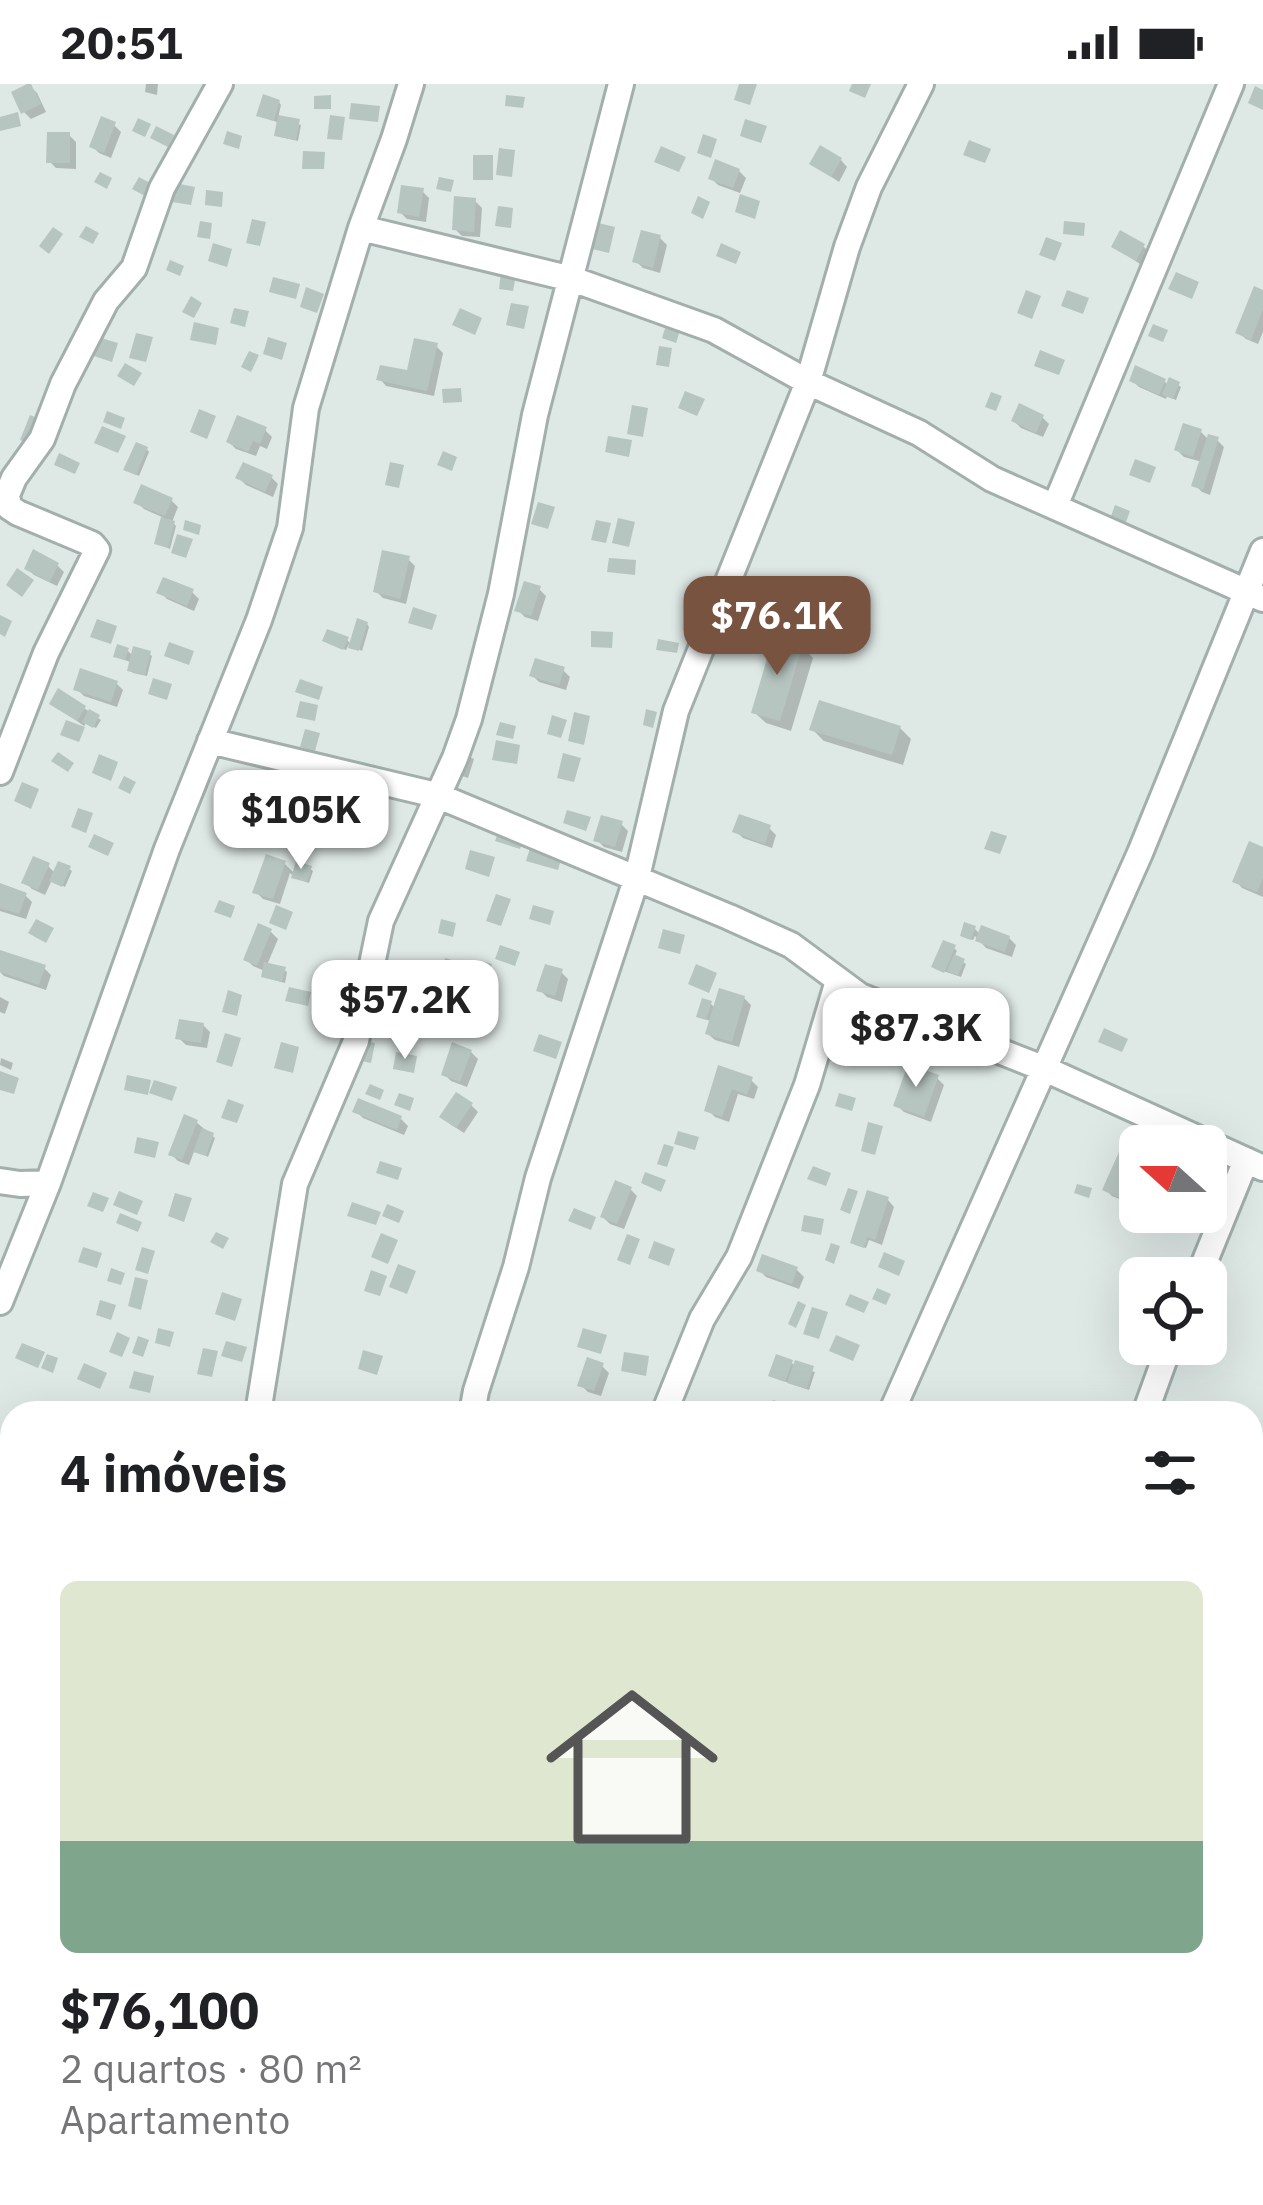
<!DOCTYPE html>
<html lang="pt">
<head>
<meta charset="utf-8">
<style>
  :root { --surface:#fff; --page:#f6f6f6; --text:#202124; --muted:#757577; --accent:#78533f }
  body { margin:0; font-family:"IBM Plex Sans",sans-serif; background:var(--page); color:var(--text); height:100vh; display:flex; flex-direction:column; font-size:45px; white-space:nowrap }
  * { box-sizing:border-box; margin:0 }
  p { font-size:39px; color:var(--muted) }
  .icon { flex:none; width:66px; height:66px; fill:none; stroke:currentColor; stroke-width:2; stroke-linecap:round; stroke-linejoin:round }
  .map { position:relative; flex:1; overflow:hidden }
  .details { position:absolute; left:0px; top:1317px; width:1263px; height:804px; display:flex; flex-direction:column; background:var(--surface); border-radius:36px 36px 0 0; box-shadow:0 12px 48px #0002 }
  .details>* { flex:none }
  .needle { width:78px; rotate:291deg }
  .buttons { position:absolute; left:1119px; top:1041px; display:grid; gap:24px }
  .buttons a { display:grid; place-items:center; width:108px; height:108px; border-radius:18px; background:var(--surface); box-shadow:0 12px 48px #0002; font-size:60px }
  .price { position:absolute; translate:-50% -102px; padding:0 27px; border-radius:24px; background:#fff; color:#222; font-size:39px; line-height:78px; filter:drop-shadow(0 3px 6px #0008) }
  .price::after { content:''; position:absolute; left:50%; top:72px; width:36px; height:27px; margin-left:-18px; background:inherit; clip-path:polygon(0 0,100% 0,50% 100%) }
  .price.active { background:var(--accent); color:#fff }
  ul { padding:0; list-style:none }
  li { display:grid; align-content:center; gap:24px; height:636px; padding:0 60px }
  li span { display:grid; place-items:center; height:372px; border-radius:18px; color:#555 }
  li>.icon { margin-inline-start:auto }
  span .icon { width:216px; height:216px; fill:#fffc; stroke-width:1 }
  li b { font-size:51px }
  h2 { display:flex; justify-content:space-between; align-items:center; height:144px; padding:0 60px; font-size:51px }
  .status { display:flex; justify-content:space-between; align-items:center; height:84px; padding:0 60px; background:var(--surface); direction:ltr }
  .status svg { height:33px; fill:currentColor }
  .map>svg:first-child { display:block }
  .shadow { fill:#0003 }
  .building { fill:#b7c5c1 }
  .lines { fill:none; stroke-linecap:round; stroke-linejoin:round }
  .minor-casing { stroke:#a2afac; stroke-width:30 }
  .minor { stroke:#fff; stroke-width:24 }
</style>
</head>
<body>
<div class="status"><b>20:51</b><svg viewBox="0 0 49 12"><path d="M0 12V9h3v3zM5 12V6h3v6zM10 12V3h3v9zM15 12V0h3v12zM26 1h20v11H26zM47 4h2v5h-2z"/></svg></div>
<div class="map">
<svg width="1263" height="2121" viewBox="0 0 1263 2121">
  <rect width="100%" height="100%" fill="#dee8e5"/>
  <path class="shadow" d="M146,0h12l-1,11 -12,-3z
    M30,2l7,7 9,19 -15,7 -7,-7z
    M279,18l2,3 -3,13 23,7 -3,16 -18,-4 -3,-2 3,-12 -18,-6z
    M114,41l7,7 -10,26 -12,-5 -7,-7z
    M69,51l7,7v27l-20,-1 -7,-7z
    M841,76l6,7 -8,15 -27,-18z
    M739,87l7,7 -6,15 -22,-8 -7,-7z
    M422,107l7,7 -3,24 -19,-3 -7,-7z
    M475,117l7,7 -2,29 -18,-1 -7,-7z
    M660,154l7,7 -7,28 -17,-5 -7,-7z
    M1114,163h30l6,6 -7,13z
    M1263,209v39l-5,12 -12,-5 -7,-6z
    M436,262l7,7 -9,43 -48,-10 -6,-7 30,-5z
    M1132,296l32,1 5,5 9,-1 3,2 -5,13 -9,-4 -1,3 -27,-12z
    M1042,333l7,7 -6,13 -22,-9 -7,-7z
    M265,346l7,7 -5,12 -7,-3 -4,10 -20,-7 -7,-7z
    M1201,348l8,8h8l7,7 -14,48 -8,-3 -7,-7 7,-23 -18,-5 -7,-7z
    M147,365l2,3 -10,24 -9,-4z
    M271,393l7,7 -5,13 -27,-12 -7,-7z
    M171,416l7,7 -6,15 4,4 -6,23 -13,-6 7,-25 -20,-9 -7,-7z
    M408,475l7,7 -9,38 -23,-6 -7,-7z
    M57,481l7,7 -7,14 -23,-11 -7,-7z
    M539,505l7,7 -8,25 -13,-4 -7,-7z
    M160,508h32l7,7 -5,12 -27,-12z
    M367,540l2,3 -7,24 -13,-7 -3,6 -18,-7 19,-3 5,5z
    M802,562l11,12 -22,73 -25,-8 -12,-11z
    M127,566l7,7 15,-3 3,2 -5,20 -14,-3 -2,-3 2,-7 -14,-5z
    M563,586l7,7 -4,13 -27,-8 -7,-7z
    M116,599l7,7 -6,17 -33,-11 -7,-7z
    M53,620l31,4 17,12 -5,8 -10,-5 -2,3z
    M900,644l11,11 -8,26 -79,-24 -11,-11z
    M462,669l12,6 -6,19 -9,-3z
    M621,740l7,7 -6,21 -18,-5 -7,-7z
    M769,744l7,7 -4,13 -29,-10 -7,-7z
    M1263,766v47l-21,-9 -6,-7z
    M284,779l11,11 15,-5 3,2 -4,12 -12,-4 -7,-6 -10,31 -17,-5 -7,-7z
    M48,782l8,8 13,-5 3,2 -7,16 -13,-7 -7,15 -13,-6 -7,-7z
    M0,802l25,9 7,7 -6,17 -26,-8z
    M974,844l7,7 28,3 7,7 -4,12 -26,-9 -11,-12 -2,4 -7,-2z
    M271,848l7,7 -11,26 17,5 3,2 -2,11 -18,-5 -2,-7 -12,-5 -7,-7z
    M954,864l3,3 -3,6 12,7 -5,13 -24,-8z
    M0,876l44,8 7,7 -5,15 -42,-14 -4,-4z
    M561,888l7,7 -6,23 -15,-5 -7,-7z
    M0,913l9,5 -4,12 -5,-2z
    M744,914l7,7 -12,42 -24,-7 -7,-6 4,-12 -13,-6 11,-13 6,6z
    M203,941l7,7 -3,16 -21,-3 -7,-7z
    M471,968l7,7 -11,28 -16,-6 -7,-7z
    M1,974l12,5 -2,7 -11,-5z
    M720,985l31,11 7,7 -4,12 -16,-5 -9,28 -14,-5 -7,-7z
    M937,994l7,7 -13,37 -27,-10 -7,-7z
    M471,1021l7,7 -14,21 -14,-9z
    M356,1027l45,8 7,7 -4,9 -41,-17z
    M196,1038l19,16 -7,19 -13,-8 -6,16 -11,-4 -7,-7z
    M1140,1062v45l-6,14 -22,-9 -7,-7z
    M630,1105l7,7 -13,33 -14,-5 -7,-7z
    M888,1116l6,7 -12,38 -13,-5 -3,8 -10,-3 -1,-7 12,4 -11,-11z
    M759,1186h38l7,7 -5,12 -33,-12z
    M791,1278l5,5 19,5 -6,18 -34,-12z
    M602,1282l7,7 -8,23 -13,-4 -7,-7z
    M0,1598l8,8 -3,12 -5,-1z
    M0,1684l9,5 -5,15 -4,-2z
    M0,1728l9,8 -9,25z
    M0,1831l12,7 -1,13 -11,-3z
    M149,2109h23l-2,12h-18l-5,-5z
    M301,2109h15l5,5 -1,7h-21z
    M531,2109h11l-2,10 -11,-4z"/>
  <path class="building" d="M27,0h4l10,20 -20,10 -10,-22z
    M739,0h18l-7,21 -16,-5z
    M852,0h19l-6,14 -16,-7z
    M1255,2l8,4v20l-15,-7z
    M263,10l17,6 -6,21 -18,-5z
    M331,11v14h-17v-13z
    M506,11l19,2 -2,11 -18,-2z
    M351,19l29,3 -2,16 -29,-3z
    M18,28l3,14 -21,5v-14z
    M278,31l22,4 -4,21 -22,-4z
    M330,31l15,2 -3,23 -15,-1z
    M101,32l15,6 -12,31 -15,-6z
    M138,34l13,6 -6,13 -13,-6z
    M745,35l22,7 -6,17 -21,-7z
    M156,42l18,9 -6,12 -18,-9z
    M227,47l15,5 -3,13 -16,-5z
    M47,48h23v31h-24z
    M703,50l14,5 -6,19 -14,-5z
    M969,56l22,9 -6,14 -22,-8z
    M820,61l22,13 -11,19 -22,-13z
    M661,62l25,11 -7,15 -25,-10z
    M499,64l16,2 -3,27 -16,-2z
    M303,67l22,1 -1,17h-22z
    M473,71h20v25h-20z
    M715,75l25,10 -7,19 -25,-9z
    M100,88l12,6 -5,11 -13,-7z
    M139,93l13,7 -7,12 -13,-7z
    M439,93l15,3 -3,12 -15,-3z
    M175,99l20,4 -4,18 -19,-3z
    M401,101l23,3 -5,29 -22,-4z
    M206,106l17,2 -1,15 -17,-2z
    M740,110l20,7 -5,18 -20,-7z
    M454,112l22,2 -2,34 -22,-2z
    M698,112l12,6 -7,17 -12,-6z
    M498,122l15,2 -2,20 -16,-2z
    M252,135l14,3 -6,24 -14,-3z
    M200,137l12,2 -2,16 -13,-2z
    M1064,137l21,2 -1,13 -21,-2z
    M598,139l17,4 -6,26 -17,-4z
    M86,142l13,7 -6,11 -14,-7z
    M53,143l10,7 -14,20 -10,-8z
    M641,146l20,5 -8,33 -21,-6z
    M1120,146l25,14 -9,17 -25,-14z
    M1046,153l16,6 -7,18 -16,-6z
    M213,159l19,6 -5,18 -19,-6z
    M721,159l20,9 -5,12 -20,-8z
    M170,176l14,6 -4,10 -14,-6z
    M501,188l15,3 -3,16 -14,-2z
    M1176,188l23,10 -7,17 -24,-10z
    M273,193l27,7 -4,15 -27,-7z
    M1254,202l9,4v19l-12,31 -16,-7z
    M306,203l18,7 -7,19 -17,-6z
    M1026,206l15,6 -9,23 -15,-6z
    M1067,206l22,8 -6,16 -22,-8z
    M191,212l11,7 -8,15 -12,-6z
    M511,219l18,3 -5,23 -18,-4z
    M234,224l15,3 -4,16 -15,-4z
    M460,224l22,10 -7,17 -23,-10z
    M194,238l25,6 -3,17 -26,-5z
    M667,238l14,5 -5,16 -14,-5z
    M1153,240l15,6 -5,12 -15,-6z
    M136,249l17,4 -7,25 -17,-4z
    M94,252l24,7 -6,19 -24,-8z
    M268,253l19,6 -5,17 -19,-6z
    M414,254l24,5 -11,48 -51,-11 4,-15 27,5z
    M659,262l13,2 -3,19 -13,-2z
    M1040,266l25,10 -6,15 -25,-9z
    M249,267l10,4 -8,17 -10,-5z
    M125,279l17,10 -8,13 -17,-10z
    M1135,281l31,14 -7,16 -30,-14z
    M1169,293l11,5 -7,17 -11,-4z
    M461,304l1,14 -19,1 -1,-14z
    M685,307l20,8 -8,17 -19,-8z
    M991,308l11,4 -6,15 -11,-4z
    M1019,319l25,12 -8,18 -25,-12z
    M632,321l16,3 -5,29 -16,-3z
    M199,325l17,7 -9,23 -17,-7z
    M107,327l18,7 -4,11 -18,-7z
    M30,331l12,5 -11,25 -11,-5z
    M237,331l30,12 -7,17 -7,-3 -5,11 -22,-10z
    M1183,339l19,6 -9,28 -19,-7z
    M102,342l24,10 -8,17 -24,-10z
    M1208,350l11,3 -16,53 -12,-4z
    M608,352l24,4 -3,17 -24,-5z
    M136,358l12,5 -12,28 -13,-5z
    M443,367l14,6 -5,14 -15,-6z
    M59,369l21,10 -5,11 -21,-9z
    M1135,375l21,8 -6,16 -21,-8z
    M243,378l30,13 -8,17 -30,-14z
    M390,378l14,3 -5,23 -14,-3z
    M141,400l32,14 -8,18 -32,-13z
    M538,418l17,5 -7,22 -17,-5z
    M1115,421l15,6 -5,14 -15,-6z
    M161,433l14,4 -7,27 -14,-4z
    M618,434l17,4 -6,25 -17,-4z
    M185,436l16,5 -2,10 -16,-5z
    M596,436l15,3 -5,20 -15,-3z
    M177,450l16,5 -7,19 -15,-5z
    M33,465l26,14 -9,19 -26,-13z
    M382,466l28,6 -10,43 -27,-7z
    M609,474l27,2 -1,15 -28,-3z
    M17,484l17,12 -12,17 -16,-12z
    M163,493l31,12 -7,17 -31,-13z
    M524,497l17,5 -10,30 -17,-5z
    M413,523l24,8 -5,15 -24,-7z
    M0,531l12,6 -7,16 -5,-3z
    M357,534l11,4 -9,29 -11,-3z
    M97,535l20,7 -6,18 -21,-7z
    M327,545l22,8 -6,13 -21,-9z
    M591,547l22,1 -1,16 -21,-1z
    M774,551l29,9 -23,77 -29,-8z
    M658,555l21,4 -2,10 -21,-3z
    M169,558l25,9 -5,14 -25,-9z
    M117,560l12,4 -4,12 -12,-3z
    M133,562l18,5 -6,24 -18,-4z
    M535,574l30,9 -6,18 -30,-9z
    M80,584l38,13 -7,21 -38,-12z
    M153,594l19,6 -5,16 -19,-6z
    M300,595l23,8 -4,13 -24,-8z
    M58,604l28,18 -9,15 -28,-17z
    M819,616l82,26 -9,29 -83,-25z
    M300,617l18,4 -3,16 -19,-4z
    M89,625l11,6 -7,13 -11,-6z
    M646,625l11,3 -4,16 -10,-3z
    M574,628l16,4 -6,29 -16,-4z
    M552,631l15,5 -6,18 -14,-4z
    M66,636l19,7 -6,15 -19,-7z
    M500,638l16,4 -3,13 -17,-4z
    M305,645l15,4 -5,18 -15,-4z
    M496,656l24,5 -3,19 -25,-4z
    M58,668l16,11 -6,9 -17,-11z
    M563,669l18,5 -7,24 -17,-4z
    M99,670l19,8 -7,19 -19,-8z
    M286,681l22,9 -4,10 -22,-9z
    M124,692l12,6 -6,12 -12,-6z
    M22,698l17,7 -8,20 -17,-8z
    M78,724l15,5 -7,20 -15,-6z
    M567,726l24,7 -5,14 -23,-8z
    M739,730l32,11 -6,19 -33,-12z
    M601,731l22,6 -8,26 -22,-6z
    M355,732l26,8 -4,13 -26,-8z
    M500,743l25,9 -5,13 -25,-8z
    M991,747l16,5 -7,18 -16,-5z
    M94,750l20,9 -6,13 -20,-9z
    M1249,757l14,6v31l-6,14 -25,-10z
    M530,764l32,8 -4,14 -32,-9z
    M470,766l25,7 -6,20 -24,-8z
    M266,770l20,7 -13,38 -21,-6z
    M33,772l17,7 -12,27 -17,-7z
    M58,777l13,5 -9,21 -13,-6z
    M296,777l16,5 -5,16 -16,-4z
    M0,799l27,10 -8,21 -19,-6z
    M496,810l15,5 -10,27 -15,-5z
    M219,816l16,6 -4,12 -17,-6z
    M276,821l17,7 -7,18 -17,-7z
    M533,821l21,6 -4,14 -21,-6z
    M36,835l18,9 -8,15 -18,-10z
    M441,835l15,4 -3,14 -15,-4z
    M964,838l12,4 -5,14 -11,-4z
    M258,839l14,6 -15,37 -14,-6z
    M981,841l29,11 -5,16 -30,-11z
    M663,845l22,6 -5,19 -22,-6z
    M943,856l13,5 -12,28 -13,-6z
    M500,861l20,7 -5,14 -20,-7z
    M0,866l46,15 -7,20 -39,-13z
    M954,870l11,5 -7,17 -11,-5z
    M445,874l17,5 -5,16 -16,-5z
    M478,876l14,4 -6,19 -14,-5z
    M264,878l22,5 -4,15 -21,-5z
    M545,880l18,5 -8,27 -19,-5z
    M696,880l21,9 -8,20 -21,-9z
    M289,903l22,5 -3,14 -23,-5z
    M719,904l26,8 -13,46 -27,-8z
    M228,906l14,5 -5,21 -15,-4z
    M702,914l10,3 -6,19 -10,-3z
    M179,935l25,4 -3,20 -26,-4z
    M1104,944l24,11 -6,13 -24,-10z
    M225,949l16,5 -9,29 -16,-5z
    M539,950l23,8 -6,17 -23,-8z
    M362,956l13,3 -4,20 -14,-3z
    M281,958l18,5 -6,26 -19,-5z
    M452,958l20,8 -12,32 -19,-7z
    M396,968l21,4 -3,17 -21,-4z
    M908,980l31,11 -15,42 -31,-11z
    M718,981l35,12 -6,18 -15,-6 -10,28 -18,-6z
    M0,987l19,7 -5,16 -14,-4z
    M127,991l24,5 -3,15 -24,-5z
    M154,996l23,7 -5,14 -23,-8z
    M370,1000l14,6 -4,10 -15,-6z
    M456,1008l17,11 -17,25 -17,-11z
    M399,1009l15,5 -4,13 -16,-6z
    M839,1009l17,5 -4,13 -17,-5z
    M358,1014l44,18 -5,14 -45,-18z
    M228,1015l16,6 -7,18 -16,-5z
    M184,1030l14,6 -16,40 -14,-5z
    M868,1038l15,4 -8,29 -14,-4z
    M202,1044l12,5 -8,23 -13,-4z
    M678,1047l21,6 -4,13 -21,-6z
    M1126,1052l14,7v26l-14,32 -24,-11z
    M137,1053l22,5 -4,16 -21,-5z
    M664,1060l10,3 -7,20 -10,-3z
    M380,1077l22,7 -4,12 -22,-7z
    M813,1082l18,7 -5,13 -19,-7z
    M645,1088l21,8 -5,12 -20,-9z
    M615,1096l17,7 -15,37 -17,-7z
    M1077,1100l15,4 -3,10 -15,-5z
    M848,1104l10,3 -8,23 -10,-4z
    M867,1106l22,7 -14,43 -8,-3 -3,11 -14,-5z
    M119,1107l24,10 -6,14 -24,-10z
    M93,1108l16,6 -6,14 -16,-6z
    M175,1109l17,5 -8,24 -16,-6z
    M352,1118l29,10 -5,13 -29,-9z
    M387,1120l17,7 -5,12 -17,-7z
    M574,1124l22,9 -5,13 -23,-9z
    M120,1129l22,9 -4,10 -22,-9z
    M804,1131l20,4 -3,16 -20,-4z
    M216,1148l13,6 -6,11 -13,-7z
    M381,1149l17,7 -10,24 -17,-7z
    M627,1150l13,5 -10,26 -13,-5z
    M654,1157l21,8 -6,17 -21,-8z
    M831,1159l9,3 -6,18 -9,-4z
    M83,1163l19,6 -5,15 -19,-6z
    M142,1163l13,4 -7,23 -13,-4z
    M884,1168l21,9 -6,15 -21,-9z
    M762,1170l36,13 -6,17 -36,-13z
    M398,1180l18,7 -9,23 -18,-7z
    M111,1184l14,5 -4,12 -14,-4z
    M371,1186l16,6 -7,20 -16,-5z
    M135,1193l13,3 -7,30 -13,-4z
    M877,1204l14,6 -5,11 -14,-6z
    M222,1208l20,7 -7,22 -20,-7z
    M850,1210l19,8 -5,11 -19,-8z
    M100,1216l16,5 -5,15 -15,-5z
    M798,1217l8,4 -10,23 -8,-4z
    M812,1223l16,5 -9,27 -16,-5z
    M158,1244l16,4 -4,15 -15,-4z
    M583,1244l24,7 -6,19 -24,-7z
    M117,1248l13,6 -8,19 -13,-5z
    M836,1251l24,10 -7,16 -24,-10z
    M138,1252l11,4 -6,17 -11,-4z
    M226,1257l21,6 -5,15 -21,-6z
    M22,1259l23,9 -7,16 -23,-10z
    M203,1264l15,3 -6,26 -15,-3z
    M363,1266l20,6 -6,19 -19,-6z
    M624,1268l25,4 -3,20 -25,-5z
    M47,1270l11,4 -5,15 -12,-5z
    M776,1270l17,6 -8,22 -17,-6z
    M587,1273l17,6 -10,28 -17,-5z
    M795,1276l19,6 -7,23 -20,-6z
    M84,1279l23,10 -7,16 -23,-10z
    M134,1287l20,5 -4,17 -21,-5z
    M773,1316l21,7 -2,6h-24z
    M0,1411l11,5 -11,26z
    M4,1533l8,3v15l-12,-4z
    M1263,1972v53l-12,-5v-20z
    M146,2109h19l-2,12 -19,-4z
    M281,2109h12l-3,12h-12z
    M298,2109h16l-2,12h-16z
    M326,2109l39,4 -2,8 -38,-4z
    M455,2109h19l-5,12h-19z
    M581,2109l17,3 -2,9h-18z
    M822,2109l25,4 -2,8h-24z"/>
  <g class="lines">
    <g class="minor-casing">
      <path id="minor" d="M361,144l211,51 142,51 94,52 111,51 73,46 271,120
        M1055,422l176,-422
        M210,657l226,54 293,122 62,28 69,51 185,73 218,99
        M0,688l46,-119 51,-103 -5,-6 -74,-31 -9,-6 -2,-12 7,-17 28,-39 21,-55 43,-83 28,-33 28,-80 58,-104
        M0,1097l20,3 28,-1
        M1198,1194l48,-118
        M0,1218l48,-119 119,-334 92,-229 31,-92 16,-120 55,-180 33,-89 17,-55
        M258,1329l37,-229 61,-143 25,-120 74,-163 14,-39 32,-125 34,-179 86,-331
        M472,1329l4,-22 40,-124 22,-89 99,-301 39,-166 132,-329 39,-135 22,-60 52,-103
        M664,1329l38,-94 37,-62 68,-172 31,-104
        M891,1329l249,-560 123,-302
        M1145,1329l25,-69
        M0,1463l12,-21
        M1251,1631l12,-25
        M1251,1739l12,-7
        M0,1941l12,2
        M1251,2103l12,5
        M767,2109l39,12
        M211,2121l3,-12
        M377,2121l2,-12
        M516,2121l3,-12"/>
    </g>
    <use href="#minor" class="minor"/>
  </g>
</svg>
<div class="buttons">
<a><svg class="needle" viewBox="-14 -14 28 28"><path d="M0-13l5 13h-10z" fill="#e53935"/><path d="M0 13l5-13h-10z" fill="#757577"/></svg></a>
<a><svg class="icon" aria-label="locate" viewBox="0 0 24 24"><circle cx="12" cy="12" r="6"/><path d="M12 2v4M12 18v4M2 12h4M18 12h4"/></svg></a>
</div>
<b class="price active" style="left:777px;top:594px">$76.1K</b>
<b class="price" style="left:301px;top:788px">$105K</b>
<b class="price" style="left:405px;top:978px">$57.2K</b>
<b class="price" style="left:916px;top:1006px">$87.3K</b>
<section class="details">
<h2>4 imóveis<svg class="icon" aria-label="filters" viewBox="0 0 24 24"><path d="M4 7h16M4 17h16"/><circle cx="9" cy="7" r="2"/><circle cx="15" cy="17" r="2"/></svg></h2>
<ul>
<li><span style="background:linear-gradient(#dfe7d0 70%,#7fa58c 0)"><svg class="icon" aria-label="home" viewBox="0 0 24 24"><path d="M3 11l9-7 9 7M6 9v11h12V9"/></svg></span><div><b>$76,100</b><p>2 quartos · 80 m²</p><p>Apartamento</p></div></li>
</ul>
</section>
</div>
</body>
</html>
